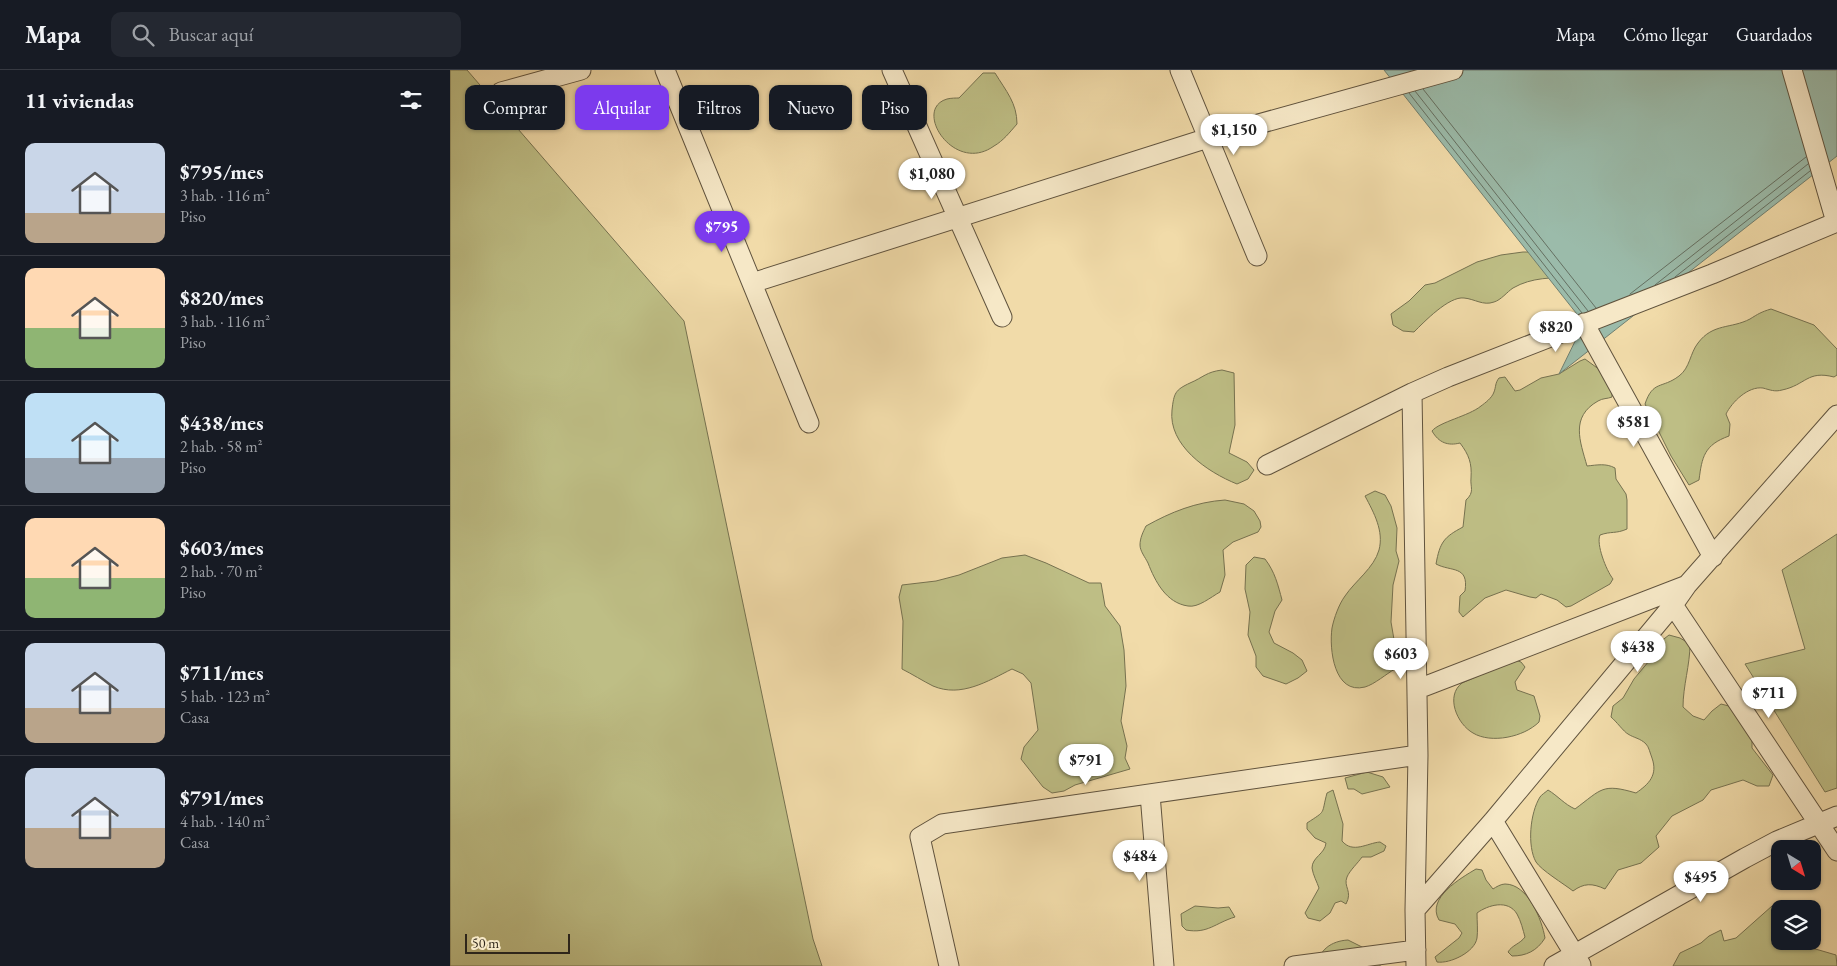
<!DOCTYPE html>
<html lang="es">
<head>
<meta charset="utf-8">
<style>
  :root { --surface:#171b24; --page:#242831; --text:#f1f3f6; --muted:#9ea1a6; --line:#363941; --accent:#7c3aed }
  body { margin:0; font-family:"EB Garamond",serif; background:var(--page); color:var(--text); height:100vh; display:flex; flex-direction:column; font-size:19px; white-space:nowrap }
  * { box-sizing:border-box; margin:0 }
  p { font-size:16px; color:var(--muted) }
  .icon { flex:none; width:28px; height:28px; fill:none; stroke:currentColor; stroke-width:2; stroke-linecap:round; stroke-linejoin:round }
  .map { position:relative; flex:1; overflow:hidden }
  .sheet { display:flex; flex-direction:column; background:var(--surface); width:450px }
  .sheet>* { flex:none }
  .hud { position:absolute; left:15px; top:15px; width:475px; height:45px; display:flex; gap:10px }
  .needle { width:32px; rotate:142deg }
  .tools { position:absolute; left:1321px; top:770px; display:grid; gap:10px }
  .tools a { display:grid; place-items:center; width:50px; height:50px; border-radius:10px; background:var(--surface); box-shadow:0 1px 4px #0004; font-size:25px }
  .scale { position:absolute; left:15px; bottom:12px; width:105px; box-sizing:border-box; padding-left:5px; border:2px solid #2f261a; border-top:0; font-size:14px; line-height:18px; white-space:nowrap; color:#2f261a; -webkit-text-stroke:4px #f6e8c7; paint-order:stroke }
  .price { position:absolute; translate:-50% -42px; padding:0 11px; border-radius:18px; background:#fff; color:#222; font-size:16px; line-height:32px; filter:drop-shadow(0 1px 2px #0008) }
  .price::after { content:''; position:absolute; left:50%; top:30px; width:15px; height:11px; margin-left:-8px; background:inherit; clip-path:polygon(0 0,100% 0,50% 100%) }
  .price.selected { background:var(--accent); color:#fff }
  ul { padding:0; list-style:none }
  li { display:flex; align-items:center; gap:15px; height:125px; padding:0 25px }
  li+li { border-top:1px solid var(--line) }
  li span { display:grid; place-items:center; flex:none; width:140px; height:100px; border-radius:10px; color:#555 }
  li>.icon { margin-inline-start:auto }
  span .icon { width:60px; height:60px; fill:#fffc; stroke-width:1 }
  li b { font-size:21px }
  h2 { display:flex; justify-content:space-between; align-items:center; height:60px; padding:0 25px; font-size:21px }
  .chip { padding:0 18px; border-radius:10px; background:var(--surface); box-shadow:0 1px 4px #0004; font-size:18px; line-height:45px }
  .chip.selected { background:var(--accent); color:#fff }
  header { display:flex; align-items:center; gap:30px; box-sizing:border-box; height:70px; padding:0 25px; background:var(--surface); border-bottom:1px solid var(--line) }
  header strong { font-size:24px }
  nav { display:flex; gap:28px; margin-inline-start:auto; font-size:18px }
  .search { width:350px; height:45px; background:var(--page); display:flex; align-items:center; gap:12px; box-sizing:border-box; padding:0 18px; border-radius:10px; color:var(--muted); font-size:19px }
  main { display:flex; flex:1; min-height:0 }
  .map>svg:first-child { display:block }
  .green { fill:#bebe85; stroke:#767250 }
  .water { fill:#9bbbaa; stroke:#707f70 }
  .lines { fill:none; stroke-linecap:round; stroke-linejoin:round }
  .shore { stroke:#657062; stroke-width:1 }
  .minor-casing { stroke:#60533e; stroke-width:21 }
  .minor { stroke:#f6e8c7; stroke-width:19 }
</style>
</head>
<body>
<header>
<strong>Mapa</strong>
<div class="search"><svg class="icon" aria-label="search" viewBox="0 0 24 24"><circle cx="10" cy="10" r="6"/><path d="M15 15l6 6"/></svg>Buscar aquí</div>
<nav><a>Mapa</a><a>Cómo llegar</a><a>Guardados</a></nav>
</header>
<main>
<section class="sheet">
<h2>11 viviendas<svg class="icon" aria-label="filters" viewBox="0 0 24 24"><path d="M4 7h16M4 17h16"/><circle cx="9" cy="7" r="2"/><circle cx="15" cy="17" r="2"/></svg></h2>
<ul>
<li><span style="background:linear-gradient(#c9d6e8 70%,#b9a48a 0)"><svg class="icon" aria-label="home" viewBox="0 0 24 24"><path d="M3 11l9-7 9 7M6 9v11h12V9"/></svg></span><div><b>$795/mes</b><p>3 hab. · 116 m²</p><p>Piso</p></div></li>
<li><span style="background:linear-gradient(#ffd9b3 60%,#8fb573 0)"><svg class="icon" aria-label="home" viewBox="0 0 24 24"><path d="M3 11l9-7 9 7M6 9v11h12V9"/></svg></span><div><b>$820/mes</b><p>3 hab. · 116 m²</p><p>Piso</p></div></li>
<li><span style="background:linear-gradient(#bfe0f5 65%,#9aa5b1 0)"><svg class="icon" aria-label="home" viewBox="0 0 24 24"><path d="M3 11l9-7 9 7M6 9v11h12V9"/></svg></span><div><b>$438/mes</b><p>2 hab. · 58 m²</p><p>Piso</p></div></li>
<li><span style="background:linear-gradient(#ffd9b3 60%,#8fb573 0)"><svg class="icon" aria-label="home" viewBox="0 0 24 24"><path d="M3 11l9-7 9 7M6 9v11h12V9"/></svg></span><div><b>$603/mes</b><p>2 hab. · 70 m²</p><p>Piso</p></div></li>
<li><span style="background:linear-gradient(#c9d6e8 65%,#b9a48a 0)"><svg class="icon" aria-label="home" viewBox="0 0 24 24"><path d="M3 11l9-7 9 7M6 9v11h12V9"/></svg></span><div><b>$711/mes</b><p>5 hab. · 123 m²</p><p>Casa</p></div></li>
<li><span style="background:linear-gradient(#c9d6e8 60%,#b9a48a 0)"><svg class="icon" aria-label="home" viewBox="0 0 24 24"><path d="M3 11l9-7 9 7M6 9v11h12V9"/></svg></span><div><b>$791/mes</b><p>4 hab. · 140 m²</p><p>Casa</p></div></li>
</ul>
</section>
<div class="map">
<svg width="1387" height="896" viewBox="0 0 1387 896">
  <rect width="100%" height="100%" fill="#f1dba9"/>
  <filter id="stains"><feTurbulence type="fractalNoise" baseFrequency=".004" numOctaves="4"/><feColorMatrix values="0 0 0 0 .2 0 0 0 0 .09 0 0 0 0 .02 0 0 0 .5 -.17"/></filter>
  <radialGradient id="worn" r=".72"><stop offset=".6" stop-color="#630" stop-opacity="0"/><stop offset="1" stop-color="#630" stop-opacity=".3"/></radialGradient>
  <path class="green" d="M0,0h17l217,251 129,618 9,27h-372z
    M533,3h12c11,18 22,30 22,51 -7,8 -14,17 -23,22 -40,29 -82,-37 -47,-47 4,-1 9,-1 12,-1z
    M1073,182h12l38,25c-21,1 -41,0 -60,11 -6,4 -12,12 -19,14 -11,4 -19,-3 -30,-4 -15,-2 -40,24 -50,34l-11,-1 -10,-6 -2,-11 18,-13 16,-16 10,-2 42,-21 24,-7z
    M1321,239l43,16 23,24v26l-3,2c-27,-7 -28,8 -52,13 -7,2 -12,0 -19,-2 -15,-2 -31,14 -37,26l4,10 -1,12c-25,9 -27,21 -30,44l-10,5 -18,-29 -26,-52c8,-24 17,-15 34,-28 11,-8 11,-23 19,-33 15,-20 33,-14 52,-24 8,-5 11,-7 21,-10z
    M1135,289l15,11 12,21v6c-5,2 -9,1 -14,4 -28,16 -18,40 -11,65 10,-1 19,-3 28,2l1,11 10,15 1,6v29c-11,5 -16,2 -27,6 -4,9 6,35 13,44l-3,5 -39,22 -5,1 -9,-7 -16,-6 -5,4 -6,-1 -24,-7 -21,8 -22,19 -4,-5 1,-16 5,-5c4,-26 -14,-19 -29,-27 4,-22 8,-27 27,-37l3,-27c9,-8 4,-13 5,-22 1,-15 -2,-23 -11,-35 -12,3 -21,0 -28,-12 7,-9 37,-15 49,-25 4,-3 11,-8 13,-14 2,-5 1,-9 5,-14l6,-1 10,14 5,-1 21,-12 18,-4 21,-13z
    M772,300l12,3 1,52 -6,28 18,9 7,8 -6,9 -11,5c-30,-12 -69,-39 -65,-74 2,-17 3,-20 18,-27 14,-6 16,-11 32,-13z
    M925,421l10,4 6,11 6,22 -1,23 3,10 -6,24 -2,37 6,35 -2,12c-9,5 -20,15 -30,18 -31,8 -36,-38 -33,-59 2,-10 7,-24 13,-32 10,-15 29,-28 34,-46 5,-19 -5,-37 -14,-54z
    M775,430l19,4 10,7 6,10 1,6 -3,5 -25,10 -10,8 2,25 -5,17c-9,5 -22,16 -32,14 -22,-3 -33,-25 -40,-43 -3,-6 -8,-12 -8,-18 0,-7 3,-13 6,-19 25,-14 50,-24 79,-26z
    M1387,464v254l-12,4 -80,-128 60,-15 -23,-79z
    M575,485l21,8 43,20h12l4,23 15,20 4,24 2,36 -5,35 6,25 -2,12 5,11 -55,16 -11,6 -12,2 -9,-6 -22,-28 3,-12 14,-17 -7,-47 -8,-9 -11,-5c-24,12 -51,29 -79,17 -10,-5 -21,-12 -31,-17l1,-48 -4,-24 3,-12 34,-4 23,-6 43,-17z
    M804,487l11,2c10,13 13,26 17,41l-7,11 -6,21 5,11 19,10 9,7 5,11 -9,7 -12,6 -23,-8 -7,-9v-11l-8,-21 2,-23 -5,-23 1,-24z
    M1219,565l11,3 10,6c0,21 -7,42 -7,63l10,9 11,4 8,-9 9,-7 12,3 19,29v12l21,27 -4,11h-12l-14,-6 -32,10 -8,10 -31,16 -16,20 3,11 -18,16 -23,7 -13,19c-13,-6 -21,-6 -32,2 -9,-7 -32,-21 -37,-29 -9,-16 -6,-49 4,-65 1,-2 6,-5 8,-7 10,6 16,14 27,19 27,-20 27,-26 61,-16 13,-9 22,-18 16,-35 -2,-5 -3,-11 -6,-14 -6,-6 -12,-6 -18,-10 -4,-2 -12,-13 -17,-17l2,-11 10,-8 11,-19 15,-18 11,-19z
    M1065,590l6,2 4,5 -10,15 2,8 17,6 6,20 -1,6c-15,15 -48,22 -66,11 -16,-9 -28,-37 -11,-50z
    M917,702l16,5 7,10 -28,7 -8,-5h-6l-3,-11z
    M883,720l10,34 -1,17c11,13 25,2 38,1l6,4 -2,5 -13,6h-9c-4,6 -12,13 -15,20 -4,10 6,14 -1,27l-5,-3 -6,2 -5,10 -10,8 -12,-3 -3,-5 14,-25c-2,-6 -6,-13 -7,-20 0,-11 13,-14 14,-25l-11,-5 -8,-9v-6c20,-13 14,-8 20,-30z
    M1026,799l6,1 4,10 7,9c3,-2 8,-5 12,-5 23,0 37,36 40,54 -8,13 -19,18 -33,18l-4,-4c4,-7 12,-8 17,-15 -2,-7 -4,-16 -8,-23 -9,-15 -29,-9 -40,-1 0,8 1,18 0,25 -2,14 -27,26 -40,24l-2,-5 24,-19 3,-5 -7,-9 -16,-4c-13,-22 22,-42 37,-51z
    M745,836l23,2 11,-1 6,10c-20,6 -27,17 -49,13l-4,-4 -1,-12z
    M1322,836l8,9v26h27l5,7 24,7 1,11h-164l7,-13 21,-10 8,-7 12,-6 3,11 12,-3z
    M898,870l16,8 17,13 -1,5h-63c2,-16 14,-25 31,-26z"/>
  <path class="water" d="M934,0h453v86l-278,218 25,-51z"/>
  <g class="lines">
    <path class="shore" d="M973,19l173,219
      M965,21l173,220
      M959,23l173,220
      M1225,207l135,-106
      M1205,215l153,-121
      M1180,224l176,-137"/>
    <g class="minor-casing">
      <path id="minor" d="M215,0l144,353
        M442,0l110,247
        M730,0l77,186
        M1342,0l44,152
        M51,22l80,-22
        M302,213l456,-145 245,-68
        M1134,253l129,234
        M962,323l6,362 -3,155 1,56
        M817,395l145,-72 36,-16 264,-103 125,-52
        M1223,535l164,246
        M968,619l269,-104
        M700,724l14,172
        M1043,751l88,144
        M965,840l78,-89 180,-216 14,-20 150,-170
        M499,896l-29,-129 22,-13 476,-69
        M844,896l122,-16
        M1104,896l191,-108 32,-17 60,-25"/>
    </g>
    <use href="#minor" class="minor"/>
  </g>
  <rect width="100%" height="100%" filter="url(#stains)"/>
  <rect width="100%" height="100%" fill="url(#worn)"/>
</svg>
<div class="tools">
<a><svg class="needle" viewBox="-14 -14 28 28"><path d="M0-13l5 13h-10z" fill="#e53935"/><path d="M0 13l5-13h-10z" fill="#9ea1a6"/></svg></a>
<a><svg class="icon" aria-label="layers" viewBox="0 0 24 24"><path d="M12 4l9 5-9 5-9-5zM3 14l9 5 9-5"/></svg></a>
</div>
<div class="scale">50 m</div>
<b class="price" style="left:784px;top:86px">$1,150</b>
<b class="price" style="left:482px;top:130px">$1,080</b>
<b class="price selected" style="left:272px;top:183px">$795</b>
<b class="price" style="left:1106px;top:283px">$820</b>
<b class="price" style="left:1184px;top:378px">$581</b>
<b class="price" style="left:1188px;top:603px">$438</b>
<b class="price" style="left:951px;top:610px">$603</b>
<b class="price" style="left:1319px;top:649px">$711</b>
<b class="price" style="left:636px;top:716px">$791</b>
<b class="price" style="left:690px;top:812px">$484</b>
<b class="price" style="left:1251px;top:833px">$495</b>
<div class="hud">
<a class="chip">Comprar</a>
<a class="chip selected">Alquilar</a>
<a class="chip">Filtros</a>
<a class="chip">Nuevo</a>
<a class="chip">Piso</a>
</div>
</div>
</main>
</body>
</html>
